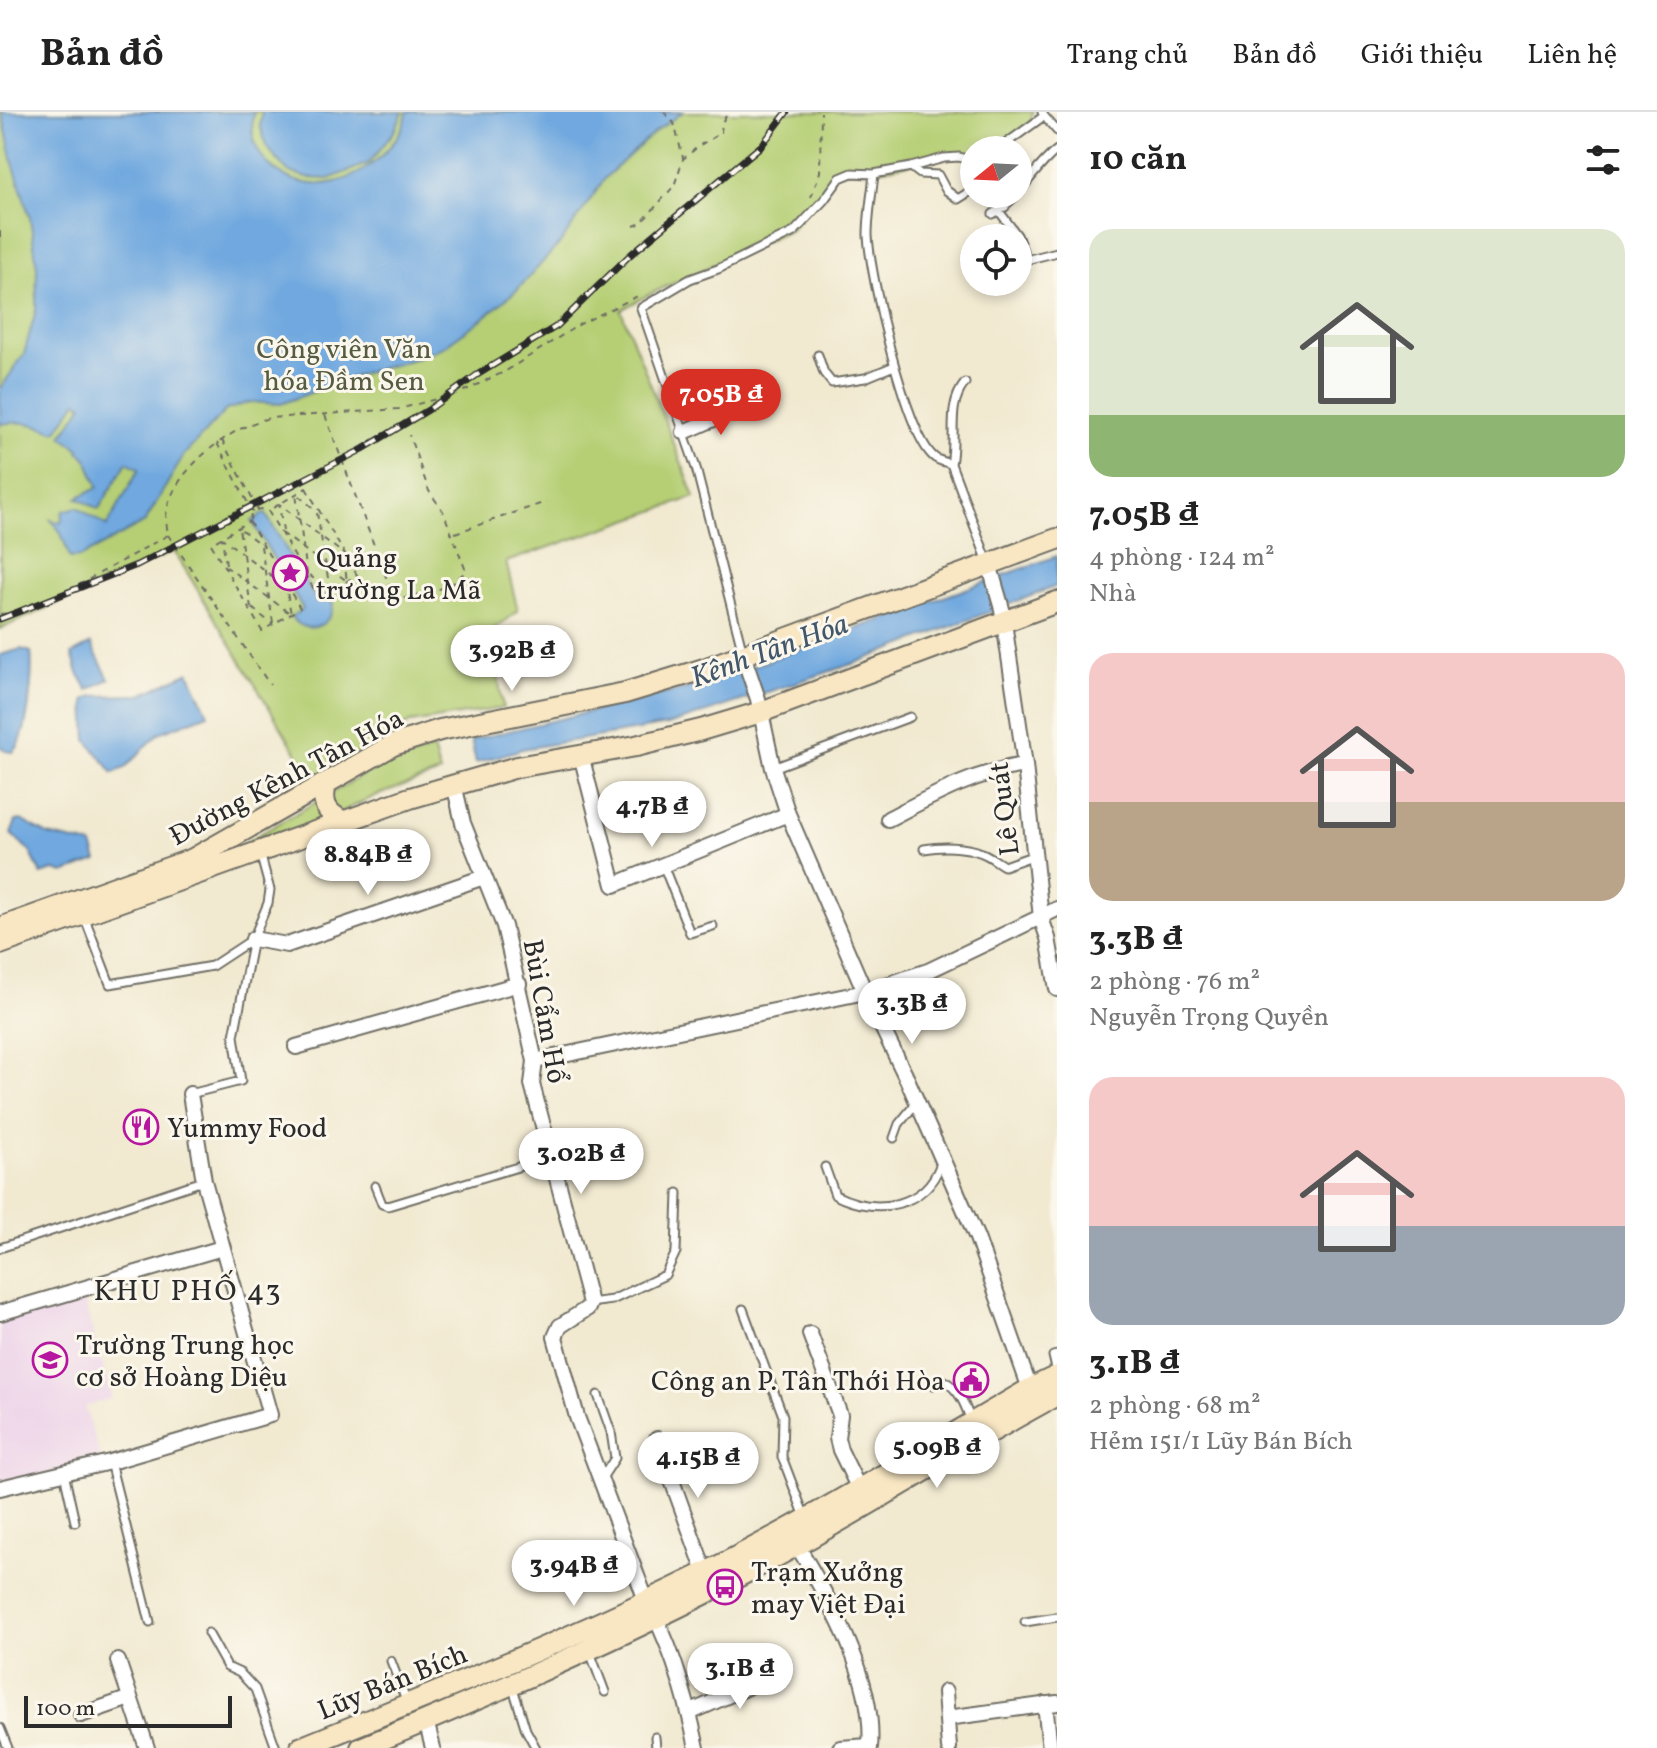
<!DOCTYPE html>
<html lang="vi">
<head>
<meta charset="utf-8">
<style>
  :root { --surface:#fff; --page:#f6f6f6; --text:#222; --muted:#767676; --line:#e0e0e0; --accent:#d93025 }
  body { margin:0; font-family:Vollkorn,serif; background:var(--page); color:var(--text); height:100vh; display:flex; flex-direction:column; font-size:30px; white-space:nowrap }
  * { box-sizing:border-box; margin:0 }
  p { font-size:26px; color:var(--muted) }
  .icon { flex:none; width:44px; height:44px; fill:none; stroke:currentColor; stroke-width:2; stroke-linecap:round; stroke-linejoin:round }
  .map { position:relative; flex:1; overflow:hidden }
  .details { display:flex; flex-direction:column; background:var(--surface); width:600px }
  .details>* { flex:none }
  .needle { width:52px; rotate:252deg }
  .tools { position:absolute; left:960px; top:24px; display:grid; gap:16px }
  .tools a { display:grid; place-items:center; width:72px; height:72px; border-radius:50%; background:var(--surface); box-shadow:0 4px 12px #0003; font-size:40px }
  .scale { position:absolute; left:24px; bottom:20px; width:208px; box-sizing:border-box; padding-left:8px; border:4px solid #2b2b2b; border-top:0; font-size:22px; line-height:28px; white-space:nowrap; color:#2b2b2b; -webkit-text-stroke:6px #fbf7ec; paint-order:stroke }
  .price { position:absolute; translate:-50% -68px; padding:0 18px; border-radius:28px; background:#fff; color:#222; font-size:26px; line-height:52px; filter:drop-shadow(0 2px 4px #0008) }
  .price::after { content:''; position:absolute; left:50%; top:48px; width:24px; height:18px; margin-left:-12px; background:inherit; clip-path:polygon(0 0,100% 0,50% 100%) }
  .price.active { background:var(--accent); color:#fff }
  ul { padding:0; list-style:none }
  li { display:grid; align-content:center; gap:16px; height:424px; padding:0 32px }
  li span { display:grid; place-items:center; height:248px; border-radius:24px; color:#555 }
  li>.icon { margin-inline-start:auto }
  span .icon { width:144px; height:144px; fill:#fffc; stroke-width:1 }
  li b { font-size:34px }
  h2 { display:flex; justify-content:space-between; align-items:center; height:96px; padding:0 32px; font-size:34px }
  header { display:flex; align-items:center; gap:48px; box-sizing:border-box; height:112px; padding:0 40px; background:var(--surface); border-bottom:2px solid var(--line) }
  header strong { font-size:38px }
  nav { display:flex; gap:44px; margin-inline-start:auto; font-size:28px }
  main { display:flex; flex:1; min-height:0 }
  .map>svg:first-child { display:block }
  .built { fill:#ecd1e9 }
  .green { fill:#b6cf74; stroke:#707d50; stroke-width:2 }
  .water { fill:#6fa8df; stroke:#4d6a85; stroke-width:2 }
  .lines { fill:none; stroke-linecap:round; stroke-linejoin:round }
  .lane-casing { stroke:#706e65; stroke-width:11 }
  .street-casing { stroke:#706e65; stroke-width:18 }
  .secondary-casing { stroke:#706e65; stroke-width:24 }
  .path { stroke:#706e65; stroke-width:2; stroke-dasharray:6 6; stroke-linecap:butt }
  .lane { stroke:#fff; stroke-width:7 }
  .street { stroke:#fff; stroke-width:14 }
  .secondary { stroke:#f9e7c3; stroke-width:20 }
  .rail-casing { stroke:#2b2b2b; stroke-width:7 }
  .rail { stroke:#fbf7ec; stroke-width:4; stroke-dasharray:12; stroke-linecap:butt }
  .labels { text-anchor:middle; stroke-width:6; stroke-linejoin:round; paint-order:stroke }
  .park-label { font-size:28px; fill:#555c41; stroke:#fbf7ec }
  .poi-label { font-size:28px; fill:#2b2b2b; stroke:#fbf7ec; text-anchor:start }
  .street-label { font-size:28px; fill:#2b2b2b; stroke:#fbf7ec }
  .water-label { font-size:30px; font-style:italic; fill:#43576a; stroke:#fbf7ec }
  .neighbourhood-label { font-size:30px; letter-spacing:2px; fill:#2b2b2b; stroke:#fbf7ec }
</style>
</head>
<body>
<header>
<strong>Bản đồ</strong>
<nav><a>Trang chủ</a><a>Bản đồ</a><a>Giới thiệu</a><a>Liên hệ</a></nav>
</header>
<main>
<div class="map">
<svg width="1057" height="1636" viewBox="0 0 1057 1636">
  <rect width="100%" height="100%" fill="#fbf7ec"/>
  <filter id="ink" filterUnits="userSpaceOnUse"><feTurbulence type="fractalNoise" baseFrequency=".0125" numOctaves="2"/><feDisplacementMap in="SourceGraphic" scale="16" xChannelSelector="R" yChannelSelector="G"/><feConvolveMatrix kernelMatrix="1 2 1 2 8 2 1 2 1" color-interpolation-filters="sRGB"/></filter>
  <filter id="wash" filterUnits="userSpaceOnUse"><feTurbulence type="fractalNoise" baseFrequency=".006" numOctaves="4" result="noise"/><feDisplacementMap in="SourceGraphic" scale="32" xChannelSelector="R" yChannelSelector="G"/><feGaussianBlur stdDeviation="1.8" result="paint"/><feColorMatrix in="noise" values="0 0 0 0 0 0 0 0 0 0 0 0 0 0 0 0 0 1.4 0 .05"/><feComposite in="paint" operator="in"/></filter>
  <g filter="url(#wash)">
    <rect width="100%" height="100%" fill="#f1e9d0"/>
    <path class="built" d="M83,1186l29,100 -27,9 17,55 -102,25v-165z"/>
    <path class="green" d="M0,0h1033l-3,12 -40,26h-16v7l-14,-4 -86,18 -24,-1 -14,3 -45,56 -143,66 -27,15 74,187 -189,65 12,49 -27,20 12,77 -93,15 -97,57 -139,-229 -174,78z
      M433,637l7,24 -65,23 -116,55 -39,6 152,-87z"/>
    <path class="water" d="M2,0h252c-12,48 38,81 81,70 31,-7 67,-38 72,-70h276l-28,20 -49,45 -44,64 -44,48 -32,27 -43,31 -26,11 -60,17 -76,29 -31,-2 -24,8 -42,45 -39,67 -64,35 -11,1 -10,-27 -9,-11 10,3 2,-12 14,-4 30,19 32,-57 -12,-7 -28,47 -22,-11 21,-11 -11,-28 -9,-8 1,-2 -17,-13 21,-31 -6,-4 -21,31c-20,-8 -35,-12 -56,-8v-35l24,-35 12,-44 1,-44 -7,-48 -17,-55z
      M262,0h141l-9,20 -25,31 -40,16 -22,-1 -20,-7 -21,-25 -6,-21z
      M265,401l52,88 13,-8c12,27 -20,48 -39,24l12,-8 -51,-88z
      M1057,444v30l-199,76 -190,63 -146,24 -46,14 -5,-23 210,-50 45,-14z
      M91,532l18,35 -21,11 -10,-17 -6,-19z
      M21,537l10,3c3,19 -3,89 -18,100l-7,-1 -6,-5v-91z
      M189,560l19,42 -49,19 -34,35 -12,5 -26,-33 -2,-40 8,-4 48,-1z
      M21,708l27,15 44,10 5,16 -33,12 -10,-3 -13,4 -11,-23 -19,-17 5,-13z"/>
  </g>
  <g filter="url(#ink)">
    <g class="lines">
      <g class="lane-casing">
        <path id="lane" d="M1044,4l13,15
          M997,38l47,-34 -2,-4
          M911,55l9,7 18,1 8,15 12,9 16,-10
          M874,62c-2,20 -6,41 -6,61 2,40 37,198 66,222 4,4 12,5 17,7l37,98
          M996,82l9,13
          M999,99l18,24 9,24
          M993,102c29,-17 40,-46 64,-64
          M1018,150l39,-10
          M818,243l6,18 8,10 33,-5 29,-12
          M951,352c6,-27 -5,-58 14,-81
          M743,541l-47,-185 -55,-160 49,-29 28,-10 76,-37 30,-32 16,-22 12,-5 22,1 37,-7 33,-9 15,-1 15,4
          M773,656l137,-51
          M924,737c17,-3 41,-3 58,4 8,3 15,9 22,13l31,-11
          M663,753l27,68 23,-7
          M84,804l26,68 102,-18 41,-27
          M190,982l51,-13 -7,-45 19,-97 15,-36 2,-13 -10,-37
          M894,1026l5,-14 18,-22
          M825,1055l10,28c40,20 90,14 106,-32
          M375,1074l7,18 6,2 163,-49
          M0,1136l203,-67
          M590,1191l22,-3 53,-25 11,-23 2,-59
          M743,1197l40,107 -1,41 23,60
          M1057,1261l-4,-17 4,-1
          M933,1273l12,-4c15,10 20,24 26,40
          M598,1283l13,37 4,26 -13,20
          M110,1350l40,160
          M64,1361l11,49
          M1025,1510l32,-5
          M208,1521l19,34 13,6 15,16 21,59
          M590,1540l15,40
          M391,1549l16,42
          M513,1576l13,42 10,18
          M0,1616l8,20
          M655,1625l1,11"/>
      </g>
      <g class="street-casing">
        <path id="street" d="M684,320l59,-26
          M989,452l13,45 23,156 16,153 7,20 9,51
          M743,543l15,44 15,69 15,46 77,178 42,87 70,159 53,151
          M581,643l33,130 174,-71
          M454,672l9,39 41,103 31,135 -3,23 58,219 -2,5 -28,18 -5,11 22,80 69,183c25,42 41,100 51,148
          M888,707c44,-23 87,-47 137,-54
          M253,827l34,6 197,-68
          M296,935l223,-63
          M535,949l330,-69 63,-21 129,-62
          M0,1201l222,-65
          M810,1222l30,81 -3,23 3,12 19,39
          M657,1327l48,133
          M0,1376l110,-26 160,-47 -66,-234 -14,-87
          M797,1433c34,58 79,135 73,203
          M118,1549l29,87
          M945,1580l4,56
          M1045,1592l5,44
          M689,1601l87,-39
          M81,1603l49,-17
          M947,1606l110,-15
          M426,1609l7,27
          M840,1636l29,-2"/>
      </g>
      <g class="secondary-casing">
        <path id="secondary" d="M326,672c-5,19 0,29 17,37
          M0,816l193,-69 200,-114 47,-15 185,-37 79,-24 353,-130
          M0,832l410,-146 107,-31 119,-21 65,-16 60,-18 296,-110
          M300,1636c139,-56 279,-112 413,-179 108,-55 212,-119 317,-180l27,-13
          M361,1636c131,-54 260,-110 386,-176 105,-54 205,-121 310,-177"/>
      </g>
      <path class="path" d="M664,0l10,11 9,35
        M811,85l9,-25 1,-60
        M634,114l7,-3 33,-37 9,-27 17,-14 21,-12 1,-11 7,-10
        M0,119v10
        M325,303l67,178 9,6 49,-13 16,-15 -23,-60 -14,-20 -20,-56
        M222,328l36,70
        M217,331l36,70
        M306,376l51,87 -38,23 -51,-87z
        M317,401l13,77
        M250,408l1,-6 9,-5 8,2
        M249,409l51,87 -38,23 -51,-87z
        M283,419l-4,-27 62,48
        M282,421l65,48 -4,-28
        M455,421l91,-31
        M168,423l102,150
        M261,434l12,77
        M226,452l-4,-26 63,48
        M225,454l66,48 -5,-27
        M307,462l-11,-80 21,17
        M309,463l20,15
        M251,496l-12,-80 21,16
        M252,496l20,16
        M0,502l11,-1 64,-26 93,-52c-1,-8 -3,-18 -1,-25 8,-41 64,-84 103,-92l129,-9 63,-17 44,-21 74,-47 62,-30"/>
      <use href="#lane" class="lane"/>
      <use href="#street" class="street"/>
      <use href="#secondary" class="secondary"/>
      <g class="rail-casing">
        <path id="rail" d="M0,507l137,-54 226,-116 65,-39 49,-35 80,-49 73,-71 132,-110 25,-33"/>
      </g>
      <use href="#rail" class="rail"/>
    </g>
  </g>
  <defs>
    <g id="sight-ring" transform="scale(1.8)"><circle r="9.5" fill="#fbf7ec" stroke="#b5179e" stroke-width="1.5"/><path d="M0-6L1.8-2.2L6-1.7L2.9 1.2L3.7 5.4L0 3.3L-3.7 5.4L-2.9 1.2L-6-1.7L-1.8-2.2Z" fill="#b5179e"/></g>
    <g id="restaurant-ring" transform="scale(1.8)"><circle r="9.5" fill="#fbf7ec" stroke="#b5179e" stroke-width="1.5"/><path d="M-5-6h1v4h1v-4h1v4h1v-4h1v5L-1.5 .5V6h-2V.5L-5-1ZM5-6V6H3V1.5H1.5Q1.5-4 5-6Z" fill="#b5179e"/></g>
    <g id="school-ring" transform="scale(1.8)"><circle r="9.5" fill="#fbf7ec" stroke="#b5179e" stroke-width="1.5"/><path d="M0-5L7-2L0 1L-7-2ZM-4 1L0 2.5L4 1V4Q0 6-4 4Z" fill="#b5179e"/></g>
    <g id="civic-ring" transform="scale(1.8)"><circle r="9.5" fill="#fbf7ec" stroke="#b5179e" stroke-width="1.5"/><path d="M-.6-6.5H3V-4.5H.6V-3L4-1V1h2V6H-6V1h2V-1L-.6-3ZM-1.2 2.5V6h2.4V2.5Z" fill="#b5179e"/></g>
    <g id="bus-ring" transform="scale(1.8)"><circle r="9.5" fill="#fbf7ec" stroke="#b5179e" stroke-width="1.5"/><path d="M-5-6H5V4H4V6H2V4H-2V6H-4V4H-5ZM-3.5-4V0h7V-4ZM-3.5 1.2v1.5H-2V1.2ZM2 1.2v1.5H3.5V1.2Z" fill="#b5179e"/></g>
  </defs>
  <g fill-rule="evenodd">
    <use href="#sight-ring" x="290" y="461"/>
    <use href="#restaurant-ring" x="141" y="1015"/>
    <use href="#school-ring" x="50" y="1248"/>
    <use href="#civic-ring" x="971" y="1268"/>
    <use href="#bus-ring" x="725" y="1475"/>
  </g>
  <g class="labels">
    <g class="park-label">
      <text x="344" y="246">Công viên Văn<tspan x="344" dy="32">hóa Đầm Sen</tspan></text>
    </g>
    <g class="poi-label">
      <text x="316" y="455">Quảng<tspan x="316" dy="32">trường La Mã</tspan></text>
      <text x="167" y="1025">Yummy Food</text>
      <text x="76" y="1242">Trường Trung học<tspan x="76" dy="32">cơ sở Hoàng Diệu</tspan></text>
      <text x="945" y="1278" text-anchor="end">Công an P. Tân Thới Hòa</text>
      <text x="751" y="1469">Trạm Xưởng<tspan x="751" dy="32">may Việt Đại</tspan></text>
    </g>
    <g class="street-label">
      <text transform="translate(286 664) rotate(-28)" y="10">Đường Kênh Tân Hóa</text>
      <text transform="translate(1003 697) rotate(-97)" y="10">Lê Quát</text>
      <text transform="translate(546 899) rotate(80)" y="10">Bùi Cẩm Hổ</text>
      <text transform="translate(392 1569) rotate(-22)" y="10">Lũy Bán Bích</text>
    </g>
    <g class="water-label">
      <text transform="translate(769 538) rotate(-20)" y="10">Kênh Tân Hóa</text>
    </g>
    <g class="neighbourhood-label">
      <text x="188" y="1188">KHU PHỐ 43</text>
    </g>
  </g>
</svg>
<div class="tools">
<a><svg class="needle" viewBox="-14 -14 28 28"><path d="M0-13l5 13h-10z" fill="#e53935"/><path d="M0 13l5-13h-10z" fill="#767676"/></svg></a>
<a><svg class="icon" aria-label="locate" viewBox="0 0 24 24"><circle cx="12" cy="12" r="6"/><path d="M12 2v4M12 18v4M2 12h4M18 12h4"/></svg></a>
</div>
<div class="scale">100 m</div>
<b class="price active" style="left:721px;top:325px">7.05B ₫</b>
<b class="price" style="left:512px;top:581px">3.92B ₫</b>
<b class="price" style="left:652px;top:737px">4.7B ₫</b>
<b class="price" style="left:368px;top:785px">8.84B ₫</b>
<b class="price" style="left:912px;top:934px">3.3B ₫</b>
<b class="price" style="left:581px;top:1084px">3.02B ₫</b>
<b class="price" style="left:937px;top:1378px">5.09B ₫</b>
<b class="price" style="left:698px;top:1388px">4.15B ₫</b>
<b class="price" style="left:574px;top:1496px">3.94B ₫</b>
<b class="price" style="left:740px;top:1599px">3.1B ₫</b>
</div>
<section class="details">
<h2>10 căn<svg class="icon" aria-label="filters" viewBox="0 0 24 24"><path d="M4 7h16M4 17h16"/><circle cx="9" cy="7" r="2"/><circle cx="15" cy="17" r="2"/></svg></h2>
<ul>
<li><span style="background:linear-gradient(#dfe7d0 75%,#8fb573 0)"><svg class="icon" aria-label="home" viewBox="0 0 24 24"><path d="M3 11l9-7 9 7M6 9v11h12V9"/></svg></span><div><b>7.05B ₫</b><p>4 phòng · 124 m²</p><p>Nhà</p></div></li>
<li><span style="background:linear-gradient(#f6c9c9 60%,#b9a48a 0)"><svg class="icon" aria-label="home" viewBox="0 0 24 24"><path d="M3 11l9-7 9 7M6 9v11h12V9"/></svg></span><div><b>3.3B ₫</b><p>2 phòng · 76 m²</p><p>Nguyễn Trọng Quyền</p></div></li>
<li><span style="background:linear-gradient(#f6c9c9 60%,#9aa5b1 0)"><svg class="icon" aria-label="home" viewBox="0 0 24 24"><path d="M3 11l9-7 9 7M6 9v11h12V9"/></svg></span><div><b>3.1B ₫</b><p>2 phòng · 68 m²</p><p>Hẻm 151/1 Lũy Bán Bích</p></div></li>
</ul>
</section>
</main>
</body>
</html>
